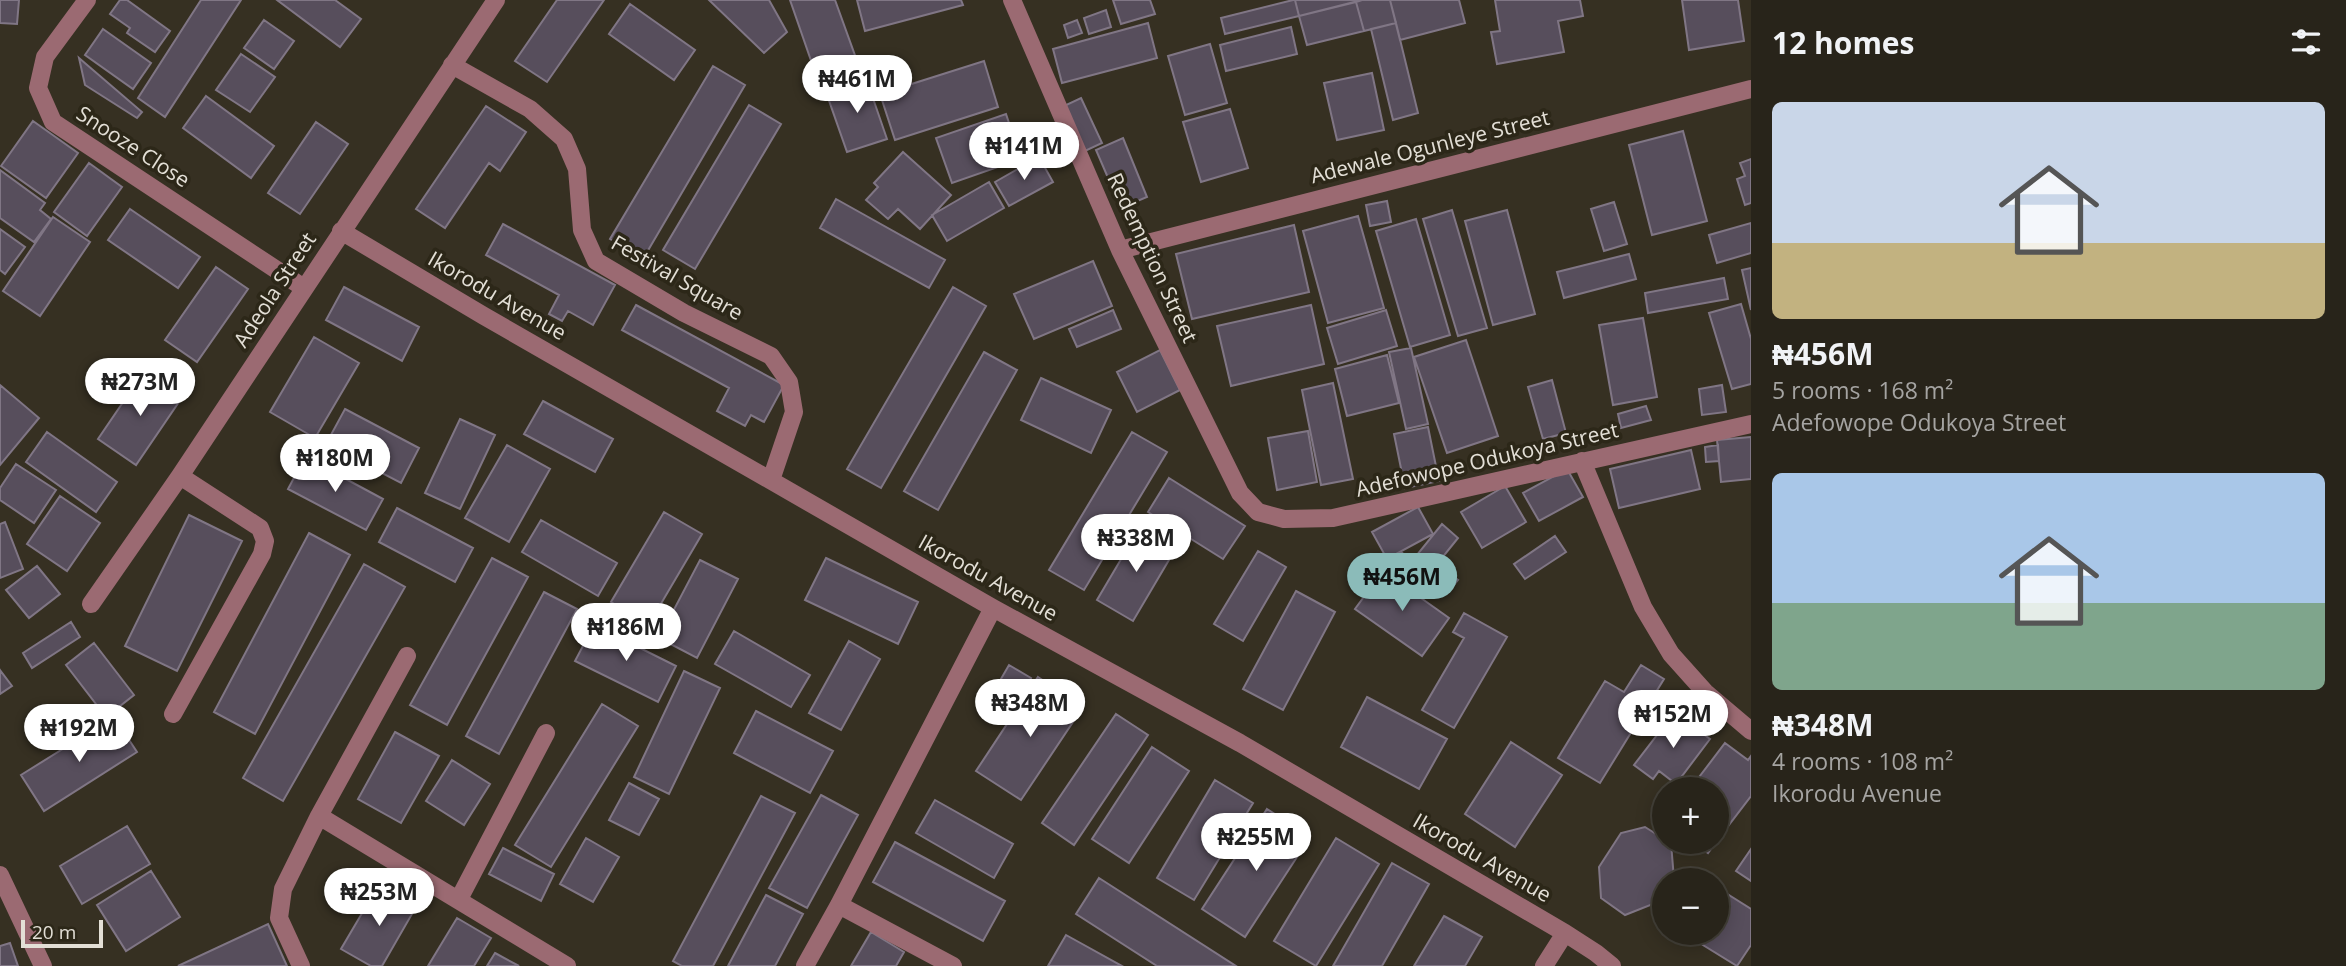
<!DOCTYPE html>
<html lang="en">
<head>
<meta charset="utf-8">
<style>
  :root { --surface:#28241a; --page:#302c23; --text:#f1f3f6; --muted:#a5a4a2; --line:#444139; --accent:#8bbbb9 }
  body { margin:0; font-family:"Open Sans",sans-serif; background:var(--page); color:var(--text); height:100vh; display:flex; flex-direction:column; font-size:26px; white-space:nowrap }
  * { box-sizing:border-box; margin:0 }
  p { font-size:23px; color:var(--muted) }
  .icon { flex:none; width:38px; height:38px; fill:none; stroke:currentColor; stroke-width:2; stroke-linecap:round; stroke-linejoin:round }
  .map { position:relative; flex:1; overflow:hidden }
  .side { display:flex; flex-direction:column; background:var(--surface); width:595px }
  .side>* { flex:none }
  .tools { position:absolute; left:1652px; top:777px; display:grid; gap:14px }
  .tools a { display:grid; place-items:center; width:77px; height:77px; border-radius:50%; background:var(--surface); box-shadow:0 4px 18px #0003,0 0 0 2px var(--line); font-size:35px }
  .scale { position:absolute; left:21px; bottom:18px; width:82px; box-sizing:border-box; padding-left:7px; border:4px solid #e3dfd6; border-top:0; font-size:19px; line-height:24px; white-space:nowrap; color:#e3dfd6; -webkit-text-stroke:5px #2c2718; paint-order:stroke }
  .price { position:absolute; translate:-50% -60px; padding:0 16px; border-radius:24px; background:#fff; color:#222; font-size:23px; line-height:46px; filter:drop-shadow(0 2px 4px #0008) }
  .price::after { content:''; position:absolute; left:50%; top:42px; width:21px; height:16px; margin-left:-10px; background:inherit; clip-path:polygon(0 0,100% 0,50% 100%) }
  .price.active { background:var(--accent); color:#111 }
  ul { padding:0; list-style:none }
  li { display:grid; align-content:center; gap:14px; height:371px; padding:0 21px }
  li span { display:grid; place-items:center; height:217px; border-radius:10px; color:#555 }
  li>.icon { margin-inline-start:auto }
  span .icon { width:126px; height:126px; fill:#fffc; stroke-width:1 }
  li b { font-size:30px }
  h2 { display:flex; justify-content:space-between; align-items:center; height:84px; padding:0 21px; font-size:30px }
  main { display:flex; flex:1; min-height:0 }
  .map>svg:first-child { display:block }
  .building { fill:#574e5c; stroke:#807685; stroke-width:2 }
  .lines { fill:none; stroke-linecap:round; stroke-linejoin:round }
  .minor { stroke:#9b6a72; stroke-width:18 }
  .labels { text-anchor:middle; stroke-width:7; stroke-linejoin:round; paint-order:stroke }
  .street-label { font-size:21px; fill:#e3dfd6; stroke:#2c2718 }
</style>
</head>
<body>
<main>
<div class="map">
<svg width="1751" height="966" viewBox="0 0 1751 966">
  <rect width="100%" height="100%" fill="#363022"/>
  <path class="building" d="M0,0h19l-2,24 -17,-1z
    M120,0h7l43,31 -15,21 -28,-19 3,-5 -20,-14z
    M201,0h40l-76,117 -27,-19z
    M277,0h58l26,19 -21,28z
    M557,0h47l-57,82 -32,-21z
    M709,0h60l18,32 -23,21z
    M790,0h45l22,61 -41,14z
    M857,0h104l2,5 -98,26z
    M1113,0h37l5,14 -34,10z
    M1293,0h2l4,16 -74,18 -4,-16z
    M1295,0h67l-63,16z
    M1362,0h28l6,23 -32,8 -8,-29z
    M1390,0h69l6,23 -65,17z
    M1495,0h85l3,16 -25,5 6,31 -67,12 -6,-32 9,-1z
    M1682,0h56l6,41 -55,9z
    M1356,2l8,29 -57,14 -8,-29z
    M630,4l65,46 -21,30 -65,-46z
    M1106,10l5,17 -22,7 -5,-16z
    M264,20l30,21 -20,28 -30,-21z
    M1077,20l5,13 -14,5 -4,-13z
    M1148,23l9,35 -95,25 -9,-34z
    M1396,23l22,90 -25,7 -22,-91z
    M1291,27l6,27 -71,17 -6,-26z
    M103,29l48,34 -18,26 -48,-34z
    M1210,44l17,59 -42,12 -17,-59z
    M241,54l34,23 -25,35 -34,-22z
    M79,58l63,54 -5,6 -52,-33z
    M984,61l14,46 -103,33 -15,-46z
    M713,66l32,19 -102,174 -33,-20z
    M1372,73l12,57 -47,10 -13,-57z
    M866,78l21,61 -40,13 -21,-60z
    M206,96l68,50 -23,32 -68,-50z
    M1081,98l21,45 -17,8 -21,-45z
    M749,105l32,19 -86,145 -32,-19z
    M486,106l40,26 -26,39 -11,-8 -44,65 -29,-19z
    M1230,109l18,59 -47,14 -18,-60z
    M1006,114l15,45 -69,24 -16,-45z
    M33,121l45,32 -32,45 -45,-32z
    M316,122l32,22 -48,70 -32,-21z
    M1683,131l24,90 -55,14 -23,-90z
    M1123,138l24,59 -26,11 -25,-58z
    M903,152l48,43 -31,34 -22,-20 -10,10 -22,-19 12,-13 -4,-4z
    M1039,157l14,25 -44,24 -14,-24z
    M1751,159v44l-6,2 -8,-26 8,-3 -5,-13z
    M89,163l33,24 -35,49 -33,-24z
    M0,170l45,33 -5,7 11,9 -17,23 -34,-24z
    M989,182l15,26 -57,33 -15,-26z
    M836,199l109,61 -16,28 -109,-60z
    M1387,201l4,21 -21,4 -4,-21z
    M1614,202l13,42 -23,7 -13,-42z
    M130,209l70,48 -22,31 -70,-48z
    M1452,210l35,118 -29,8 -35,-117z
    M1507,210l28,104 -42,11 -28,-104z
    M1358,216l26,92 -56,15 -25,-92z
    M53,217l37,25 -50,74 -37,-25z
    M1416,219l34,116 -40,12 -34,-116z
    M1751,223v30l-34,10 -8,-28z
    M503,224l112,61 -22,40 -25,-14 -6,10 -13,-7 10,-19 -73,-40z
    M1294,225l15,67 -117,27 -16,-65z
    M0,229l25,18 -20,27 -5,-4z
    M1629,254l7,25 -72,19 -7,-26z
    M1093,261l19,45 -78,33 -20,-45z
    M216,267l32,22 -51,73 -32,-22z
    M1751,268v42l-9,-40z
    M1724,278l4,21 -80,14 -3,-20z
    M344,287l75,40 -17,34 -76,-41z
    M953,287l33,19 -105,182 -34,-19z
    M1741,304l10,35v45l-19,5 -23,-76z
    M636,305l148,80 -20,37 -13,-7 -6,11 -28,-15 12,-23 -107,-58z
    M1311,305l13,59 -93,22 -14,-60z
    M1113,310l8,19 -44,18 -8,-18z
    M1386,310l11,36 -59,18 -11,-36z
    M1643,318l14,79 -44,8 -14,-80z
    M314,337l45,26 -44,75 -45,-26z
    M1466,340l32,96 -51,17 -33,-96z
    M1411,348l17,76 -22,5 -17,-77z
    M1160,350l20,40 -43,22 -20,-40z
    M984,352l33,18 -79,140 -34,-19z
    M1387,355l12,48 -52,13 -12,-47z
    M145,370l38,26 -47,69 -38,-26z
    M1041,378l70,32 -20,43 -70,-33z
    M1552,380l14,53 -23,6 -15,-52z
    M1333,383l20,96 -32,6 -19,-95z
    M0,385l39,33 -39,47z
    M1722,385l4,27 -24,3 -3,-26z
    M543,401l70,38 -18,33 -71,-38z
    M1646,406l5,14 -30,8 -3,-14z
    M345,409l74,39 -18,35 -75,-39z
    M460,419l35,16 -35,74 -35,-16z
    M1428,427l11,54 -34,7 -11,-54z
    M1308,431l9,51 -40,8 -9,-52z
    M47,432l70,50 -21,30 -70,-50z
    M1132,432l35,20 -83,138 -35,-20z
    M1751,437v42l-30,3 -4,-42z
    M507,445l43,24 -41,73 -44,-24z
    M1718,445l1,16 -13,1 -1,-15z
    M1691,450l9,39 -81,19 -9,-39z
    M305,457l78,42 -17,31 -78,-41z
    M16,464l40,26 -22,33 -34,-23v-12z
    M1567,469l16,28 -44,24 -16,-28z
    M1169,478l76,48 -22,33 -75,-47z
    M1505,486l21,36 -44,26 -21,-36z
    M60,496l40,27 -33,48 -40,-27z
    M1418,507l15,27 -46,25 -15,-27z
    M397,508l76,40 -18,34 -76,-40z
    M664,512l38,22 -53,90 -38,-22z
    M189,515l53,26 -65,130 -52,-25z
    M541,520l76,43 -19,33 -76,-44z
    M5,522l18,47 -23,9v-54z
    M1442,524l16,14 -21,26 21,16 -9,11 -37,-30z
    M1140,527l36,21 -43,73 -36,-21z
    M309,533l41,22 -95,179 -41,-22z
    M1555,536l11,16 -41,27 -11,-15z
    M1258,551l28,16 -43,74 -29,-17z
    M1401,552l29,23 -13,16 -29,-23z
    M492,558l36,19 -81,148 -37,-20z
    M826,558l92,44 -20,42 -93,-44z
    M700,560l38,19 -41,79 -38,-20z
    M364,564l41,23 -122,214 -40,-23z
    M37,566l23,28 -31,24 -23,-28z
    M1383,571l66,47 -27,38 -67,-47z
    M1296,591l39,21 -52,98 -40,-21z
    M544,592l33,17 -78,145 -33,-18z
    M1464,613l43,24 -53,91 -32,-18 42,-72 -11,-6z
    M71,622l9,15 -48,31 -9,-15z
    M594,625l82,41 -18,36 -83,-41z
    M734,631l76,44 -19,32 -76,-43z
    M849,641l31,18 -39,71 -32,-17z
    M94,643l40,52 -28,22 -40,-52z
    M1009,665l22,13 -15,26 -22,-13z
    M1641,665l23,14 -64,104 -42,-25 47,-77 19,11z
    M0,670l12,16 -12,8z
    M684,671l36,17 -51,106 -35,-17z
    M1038,677l45,30 -62,93 -45,-29z
    M1367,697l80,42 -28,50 -78,-42z
    M602,704l36,22 -87,141 -36,-22z
    M756,711l77,40 -23,42 -76,-40z
    M1674,713l36,26 -34,45 -17,-13 -6,8 -19,-14z
    M1116,714l32,21 -74,110 -32,-22z
    M114,717l23,35 -93,59 -23,-36z
    M395,732l44,24 -38,67 -43,-24z
    M1511,742l51,33 -47,72 -50,-33z
    M1725,743l23,17 3,-4v40l-29,38 -5,-4v-41h-27z
    M1152,747l37,24 -60,92 -37,-24z
    M452,760l38,24 -26,41 -38,-24z
    M1215,780l38,23 -59,97 -37,-22z
    M629,783l30,16 -20,36 -30,-15z
    M821,795l37,20 -51,93 -38,-20z
    M761,796l34,17 -82,153h-31l-9,-5z
    M935,800l78,44 -19,34 -78,-45z
    M1267,809l43,28 -65,100 -43,-28z
    M127,826l23,38 -68,40 -22,-38z
    M1645,827l19,12v3l7,1 3,36 -10,1v10l-11,14 -28,11 -24,-17 -2,-31 22,-34z
    M586,838l33,19 -26,45 -33,-18z
    M1336,838l43,26 -63,102 -42,-25z
    M895,842l110,59 -22,40 -110,-59z
    M1692,842h24l-8,11z
    M503,848l51,26 -13,27 -52,-27z
    M1751,849v32l-15,-10z
    M1392,863l37,21 -47,82h-49z
    M151,871l29,46 -54,34 -29,-46z
    M1099,878l137,88h-79l-81,-52z
    M378,886l38,21 -34,59h-11l-30,-17z
    M1721,890l30,19v36l-14,21 -47,-29 3,-4h24v-36z
    M766,895l37,19 -28,52h-47z
    M1444,916l38,21 -17,29h-51z
    M457,918l34,20 -17,28h-46z
    M268,924l19,42h-109z
    M871,932l33,20 -8,14h-45z
    M1066,935l56,31h-74z
    M10,943l8,23h-18v-20z
    M495,953l24,13h-32z"/>
  <g class="lines">
    <path class="minor" d="M87,0l-42,57 -7,31 15,34 251,166
      M1012,0l108,250 120,243 18,19 26,7 49,-1 418,-94
      M452,65l78,44 34,30 13,30 5,61 14,31 88,52 87,43 18,26 5,30 -23,68
      M341,231l143,85 509,292 247,135 325,190 31,20 16,13
      M1120,250l631,-161
      M1582,461l61,146 28,47 34,38 46,39
      M91,604l89,-128 316,-476
      M173,714l89,-160 3,-13 -5,-13 -80,-52
      M319,816l248,150
      M0,875l43,91
      M459,899l87,-166
      M839,905l114,61
      M301,966l-22,-48 4,-29 36,-73 88,-160
      M805,966l34,-61 154,-297
      M1544,966l21,-33"/>
  </g>
  <g class="labels">
    <g class="street-label">
      <text transform="translate(133 147) rotate(33)" y="7">Snooze Close</text>
      <text transform="translate(1430 147) rotate(-14)" y="7">Adewale Ogunleye Street</text>
      <text transform="translate(1152 258) rotate(65)" y="7">Redemption Street</text>
      <text transform="translate(677 278) rotate(30)" y="7">Festival Square</text>
      <text transform="translate(275 290) rotate(-57)" y="7">Adeola Street</text>
      <text transform="translate(497 296) rotate(30)" y="7">Ikorodu Avenue</text>
      <text transform="translate(1487 460) rotate(-13)" y="7">Adefowope Odukoya Street</text>
      <text transform="translate(988 578) rotate(29)" y="7">Ikorodu Avenue</text>
      <text transform="translate(1482 858) rotate(30)" y="7">Ikorodu Avenue</text>
    </g>
  </g>
</svg>
<div class="tools">
<a>+</a>
<a>−</a>
</div>
<div class="scale">20 m</div>
<b class="price" style="left:857px;top:115px">₦461M</b>
<b class="price" style="left:1024px;top:182px">₦141M</b>
<b class="price" style="left:140px;top:418px">₦273M</b>
<b class="price" style="left:335px;top:494px">₦180M</b>
<b class="price" style="left:1136px;top:574px">₦338M</b>
<b class="price active" style="left:1402px;top:613px">₦456M</b>
<b class="price" style="left:626px;top:663px">₦186M</b>
<b class="price" style="left:1030px;top:739px">₦348M</b>
<b class="price" style="left:1673px;top:750px">₦152M</b>
<b class="price" style="left:79px;top:764px">₦192M</b>
<b class="price" style="left:1256px;top:873px">₦255M</b>
<b class="price" style="left:379px;top:928px">₦253M</b>
</div>
<section class="side">
<h2>12 homes<svg class="icon" aria-label="filters" viewBox="0 0 24 24"><path d="M4 7h16M4 17h16"/><circle cx="9" cy="7" r="2"/><circle cx="15" cy="17" r="2"/></svg></h2>
<ul>
<li><span style="background:linear-gradient(#c9d6e8 65%,#c2b280 0)"><svg class="icon" aria-label="home" viewBox="0 0 24 24"><path d="M3 11l9-7 9 7M6 9v11h12V9"/></svg></span><div><b>₦456M</b><p>5 rooms · 168 m²</p><p>Adefowope Odukoya Street</p></div></li>
<li><span style="background:linear-gradient(#a9c7e8 60%,#7fa58c 0)"><svg class="icon" aria-label="home" viewBox="0 0 24 24"><path d="M3 11l9-7 9 7M6 9v11h12V9"/></svg></span><div><b>₦348M</b><p>4 rooms · 108 m²</p><p>Ikorodu Avenue</p></div></li>
</ul>
</section>
</main>
</body>
</html>
